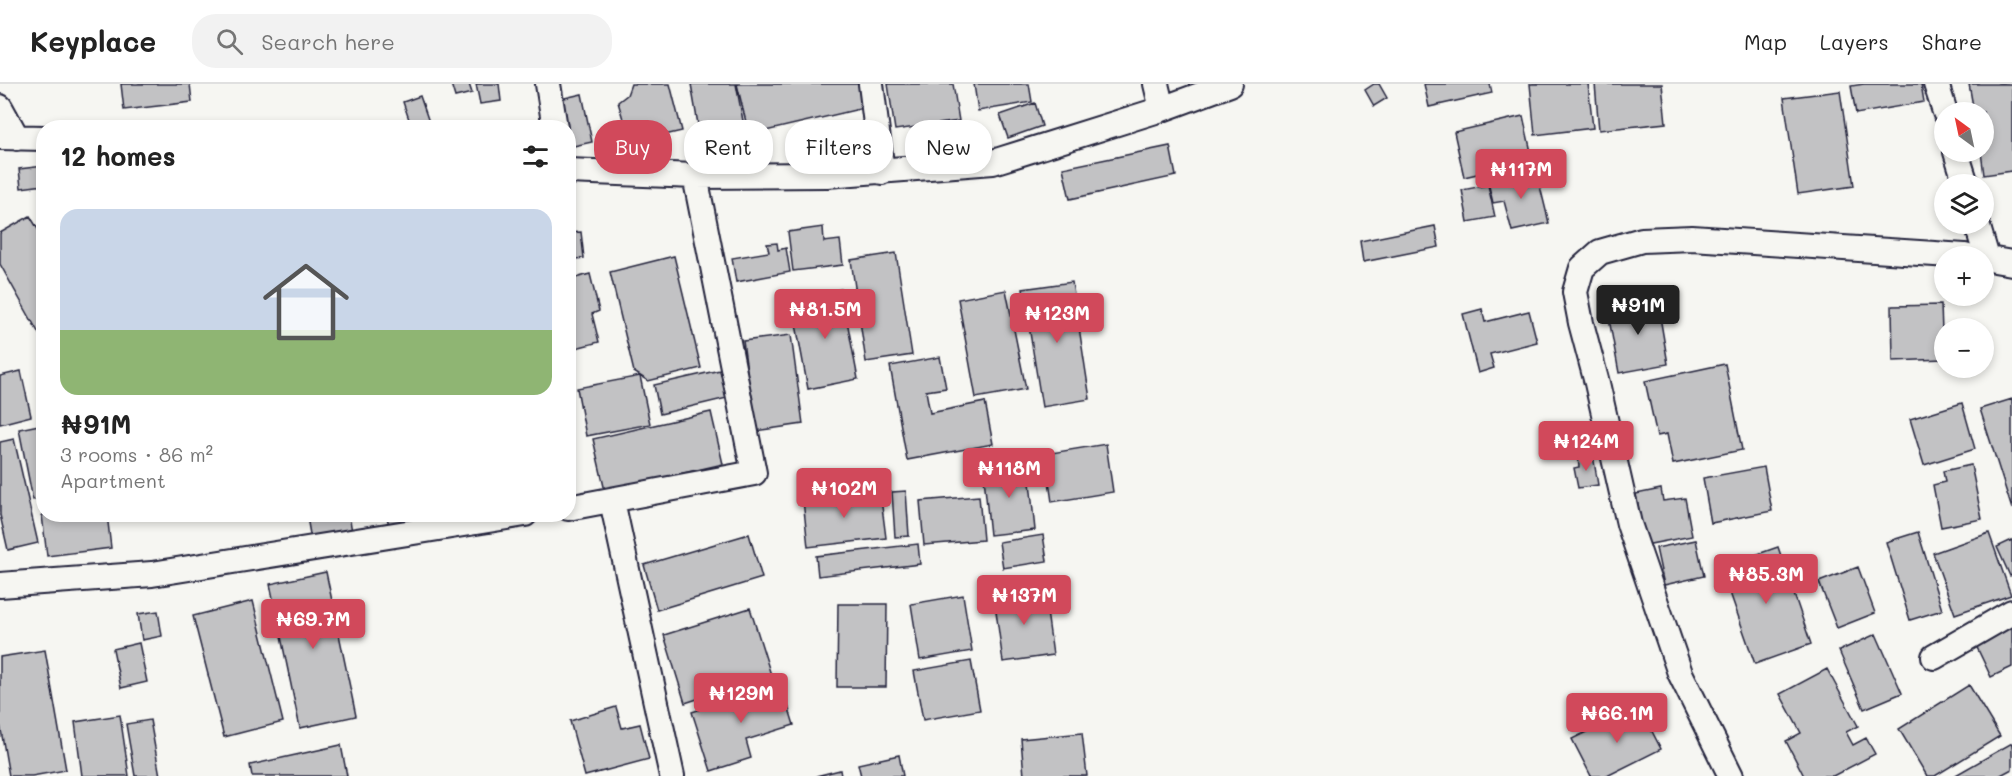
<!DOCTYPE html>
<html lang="en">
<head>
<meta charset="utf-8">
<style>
  :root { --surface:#fff; --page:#f2f2f2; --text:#222; --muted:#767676; --line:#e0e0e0; --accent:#d1495b }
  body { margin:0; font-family:Mali,sans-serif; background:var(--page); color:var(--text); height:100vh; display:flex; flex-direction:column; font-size:22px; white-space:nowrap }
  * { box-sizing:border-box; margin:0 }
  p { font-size:20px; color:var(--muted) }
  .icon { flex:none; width:33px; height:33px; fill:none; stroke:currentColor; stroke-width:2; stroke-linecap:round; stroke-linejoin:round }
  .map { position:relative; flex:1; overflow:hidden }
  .side { position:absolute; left:36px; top:36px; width:540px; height:402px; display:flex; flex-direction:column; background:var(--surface); border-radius:24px; box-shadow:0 3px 9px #0003 }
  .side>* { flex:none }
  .banner { position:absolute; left:594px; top:36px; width:570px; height:54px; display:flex; gap:12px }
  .needle { width:39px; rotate:327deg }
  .fabs { position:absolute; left:1934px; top:18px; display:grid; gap:12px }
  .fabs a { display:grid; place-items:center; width:60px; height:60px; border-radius:50%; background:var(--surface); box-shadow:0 3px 9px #0003; font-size:30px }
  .price { position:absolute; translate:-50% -51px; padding:0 14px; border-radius:6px; background:var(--accent); color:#fff; font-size:20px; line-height:39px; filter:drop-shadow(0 2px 3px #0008) }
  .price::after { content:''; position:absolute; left:50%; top:36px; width:18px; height:14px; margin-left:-9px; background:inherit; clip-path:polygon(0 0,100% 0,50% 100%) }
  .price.active { background:#222; color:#fff }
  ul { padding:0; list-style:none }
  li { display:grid; align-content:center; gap:12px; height:318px; padding:0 24px }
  li span { display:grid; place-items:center; height:186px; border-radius:18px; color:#555 }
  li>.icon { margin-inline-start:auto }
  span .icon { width:108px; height:108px; fill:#fffc; stroke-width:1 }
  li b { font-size:26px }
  h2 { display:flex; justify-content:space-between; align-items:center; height:72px; padding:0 24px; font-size:26px }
  .pill { padding:0 21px; border-radius:24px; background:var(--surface); box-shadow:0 3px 9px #0003; font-size:21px; line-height:54px }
  .pill.active { background:var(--accent); color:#fff }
  header { display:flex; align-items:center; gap:36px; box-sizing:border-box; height:84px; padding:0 30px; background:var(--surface); border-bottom:2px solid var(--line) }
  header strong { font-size:28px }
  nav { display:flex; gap:33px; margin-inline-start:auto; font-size:21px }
  .search { width:420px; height:54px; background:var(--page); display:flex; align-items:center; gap:15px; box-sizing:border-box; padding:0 21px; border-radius:24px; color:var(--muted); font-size:22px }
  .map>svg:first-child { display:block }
  .building { fill:#c2c2c4; stroke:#22223b; stroke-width:1.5 }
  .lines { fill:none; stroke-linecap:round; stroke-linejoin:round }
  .street-casing { stroke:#22223b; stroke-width:28 }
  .street { stroke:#f6f6f2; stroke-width:24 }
</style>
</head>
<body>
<header>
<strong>Keyplace</strong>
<div class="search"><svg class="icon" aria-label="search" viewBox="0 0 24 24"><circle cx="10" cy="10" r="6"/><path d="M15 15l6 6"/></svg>Search here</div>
<nav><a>Map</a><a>Layers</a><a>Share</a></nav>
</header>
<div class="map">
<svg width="2012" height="692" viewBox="0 0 2012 692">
  <rect width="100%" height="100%" fill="#f6f6f2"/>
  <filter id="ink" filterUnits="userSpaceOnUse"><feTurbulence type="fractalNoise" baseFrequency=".0167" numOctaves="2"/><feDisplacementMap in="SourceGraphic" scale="12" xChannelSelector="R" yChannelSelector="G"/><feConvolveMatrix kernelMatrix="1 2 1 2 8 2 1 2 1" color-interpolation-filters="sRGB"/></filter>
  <g filter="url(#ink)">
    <path class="building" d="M121,0h69l2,18 -68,8z
      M451,0h18l3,9 -17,4z
      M476,0h23l2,17 -21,3z
      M631,0h39l12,47 -52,12 -12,-41 9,-7z
      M691,0h45l8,42 -44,10z
      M737,0h125l6,23 -119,28z
      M888,0h65l6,37 -64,9z
      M974,0h55l3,18 -54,9z
      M1374,0h5l8,14 -13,8 -9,-16z
      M1424,0h66l2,9 -63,14z
      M1530,0h58l5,44 -58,7z
      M1595,0h67l4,39 -67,7z
      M1864,0h57l3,18 -68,12 -5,-28z
      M1969,0h43v87l-28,4 -3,-23h2v-40h-9z
      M1840,7l14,95 -56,8 -14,-96z
      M582,10l10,48 -23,5 -1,-19h-2l-6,-29z
      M420,12l11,32h-19l-9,-26z
      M1035,19l7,23 -34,12 -8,-23z
      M1523,32l10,45 -69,16 -10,-45z
      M1170,62l6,30 -106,23 -7,-31z
      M44,82v19l-23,3 -2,-19z
      M1536,86l13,53 -37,8 -8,-30 -11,2 -5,-21z
      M1488,101l7,32 -27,5 -6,-32z
      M30,132l14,23 -2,100 -42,-75v-31z
      M1435,142l4,21 -76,15 -3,-21z
      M823,143l1,15 16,-2 3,25 -50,6 -5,-39z
      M581,148l3,26 -16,2v-27z
      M777,159l1,7 8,-2 4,24 -54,10 -4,-24 37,-6 -2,-8z
      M896,169l16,102 -46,7 -15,-102z
      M674,172l27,112 -53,13 -14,-9 -24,-100z
      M590,190l9,37 -7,3 7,28 -31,8v-70z
      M1072,198l18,117 -48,8 -19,-118z
      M841,205l17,90 -50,10 -15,-81 15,-3 -2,-10z
      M1006,206l20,99 -50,9 -18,-99z
      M1657,215l11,65 -49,9 -12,-65z
      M1941,221l2,54 -50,2 -1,-55z
      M1482,225l3,13 44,-11 8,31 -47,12 4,14 -16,5 -15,-59z
      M791,251l12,89 -48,7 -12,-90z
      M940,273l6,31 -20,3 4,22 55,-11 8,42 -86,16 -17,-94z
      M1725,280l17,86 -69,14 -6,-30 -10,2 -12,-55z
      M720,286l7,28 -67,16 -6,-29z
      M21,287l10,45 -31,8v-48z
      M640,292l10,48 -64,12 -9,-48z
      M2012,315v110l-32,-100z
      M1962,319l13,46 -51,16 -14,-46z
      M711,328l12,52 -118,27 -12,-52z
      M44,340v74l-11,2 -14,-71z
      M14,355l24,104 -30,7 -8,-35v-73z
      M1106,360l7,48 -61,10 -7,-48z
      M1593,371l5,30 -20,3 -4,-20 5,-1 -1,-10z
      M1028,379l7,67 -45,5 -7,-67z
      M1971,381l11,54 -41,8 -8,-42 12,-3 -2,-11z
      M1764,383l8,44 -61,12 -8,-45z
      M1661,405l2,12 22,-3 7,38 -47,9 -9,-51z
      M880,407l6,47 -78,9 -5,-47z
      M906,407l3,45 -14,1 -3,-45z
      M979,412l4,44 -59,5 -4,-44z
      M107,430l4,34 -64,8 -5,-41z
      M320,430h29l3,18 -41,8 -4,-23z
      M386,430h39l-36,11z
      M1918,448l24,78 -32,10 -24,-78z
      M1989,449l22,62 -56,19 -22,-61z
      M749,450l13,44 -105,32 -13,-45z
      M1043,451l4,26 -44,7 -4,-26z
      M1696,456l8,36 -40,9 -8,-37z
      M2012,456v35l-2,1 -13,-29z
      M918,460l2,20 -102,12 -2,-20z
      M1778,463l33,97 -56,20 -34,-97z
      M1858,483l17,46 -38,15 -18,-46z
      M326,488l30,144 -56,12 -30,-144z
      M1044,506l9,65 -50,7 -9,-65z
      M963,511l9,56 -52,9 -9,-56z
      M253,517l30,121 -59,15 -31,-121z
      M838,520h49l-1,83h-49z
      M750,524l21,67 -86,28 -21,-68z
      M158,527l4,25 -20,4 -4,-26z
      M2012,536v47l-21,10 -18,-38z
      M1876,550l26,59 -38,16 -25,-58z
      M139,559l8,39 -26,6 -8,-39z
      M45,566l21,120 -34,6h-23l-9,-52v-67z
      M971,577l9,49 -57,10 -9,-49z
      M1827,585l31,57 -12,6 7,13 13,-7 9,16 -42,22h-29l-18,-35 15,-8 -21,-39z
      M781,599l13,42 -48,15 5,18 -40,13 -19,-59z
      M1969,601l31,51 -65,40h-8l-28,-47z
      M1639,622l22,43 -54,27h-16l-19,-37z
      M616,623l6,21 18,-4 9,35 -64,17 -15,-55z
      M120,631l9,61h-47l-7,-54z
      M150,636l10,56h-25l-9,-52z
      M1082,649l5,43h-63l-3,-37z
      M2012,659v26l-13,7h-45z
      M341,661l6,31h-95l-2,-11z
      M899,671l4,21h-42l-3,-12z
      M840,686l1,6h-25z"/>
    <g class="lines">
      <g class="street-casing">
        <path id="street" d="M548,0l7,44
          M871,0l11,88
          M1156,0l6,25
          M1936,0l9,28
          M0,23l17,31
          M0,53l44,1
          M1956,68l10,32
          M568,87l127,5 132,-1 166,-13 169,-53 68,-25
          M1977,140l10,34
          M1983,174l29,5
          M612,417l60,275
          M568,424l186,-35 -59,-297
          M0,501l152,-11 373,-60
          M1934,573l78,-45
          M1731,692l-51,-103 -51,-149 -32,-141 -16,-60 -6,-31 7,-24 18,-16 42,-12 50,-2 273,18"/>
      </g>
      <use href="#street" class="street"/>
    </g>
  </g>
</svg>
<div class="fabs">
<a><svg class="needle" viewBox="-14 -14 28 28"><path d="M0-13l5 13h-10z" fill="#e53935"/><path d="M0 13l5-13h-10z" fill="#767676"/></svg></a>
<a><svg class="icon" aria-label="layers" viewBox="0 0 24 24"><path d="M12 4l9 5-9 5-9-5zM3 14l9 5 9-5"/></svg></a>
<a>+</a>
<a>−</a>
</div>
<b class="price" style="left:1521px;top:116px">₦117M</b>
<b class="price active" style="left:1638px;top:252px">₦91M</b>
<b class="price" style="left:825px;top:256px">₦81.5M</b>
<b class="price" style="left:1057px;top:260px">₦123M</b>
<b class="price" style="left:1586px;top:388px">₦124M</b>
<b class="price" style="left:1009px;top:415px">₦118M</b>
<b class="price" style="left:844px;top:435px">₦102M</b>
<b class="price" style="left:1766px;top:521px">₦85.3M</b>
<b class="price" style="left:1024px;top:542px">₦137M</b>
<b class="price" style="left:313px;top:566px">₦69.7M</b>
<b class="price" style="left:741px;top:640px">₦129M</b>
<b class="price" style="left:1617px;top:660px">₦66.1M</b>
<div class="banner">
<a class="pill active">Buy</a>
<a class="pill">Rent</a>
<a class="pill">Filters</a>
<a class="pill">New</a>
</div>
<section class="side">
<h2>12 homes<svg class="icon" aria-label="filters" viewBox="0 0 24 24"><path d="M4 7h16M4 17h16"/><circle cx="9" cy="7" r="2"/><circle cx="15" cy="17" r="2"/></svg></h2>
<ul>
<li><span style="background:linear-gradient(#c9d6e8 65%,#8fb573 0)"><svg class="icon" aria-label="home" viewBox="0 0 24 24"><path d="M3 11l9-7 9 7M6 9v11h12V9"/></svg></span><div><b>₦91M</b><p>3 rooms · 86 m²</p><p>Apartment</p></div></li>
</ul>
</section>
</div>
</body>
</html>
